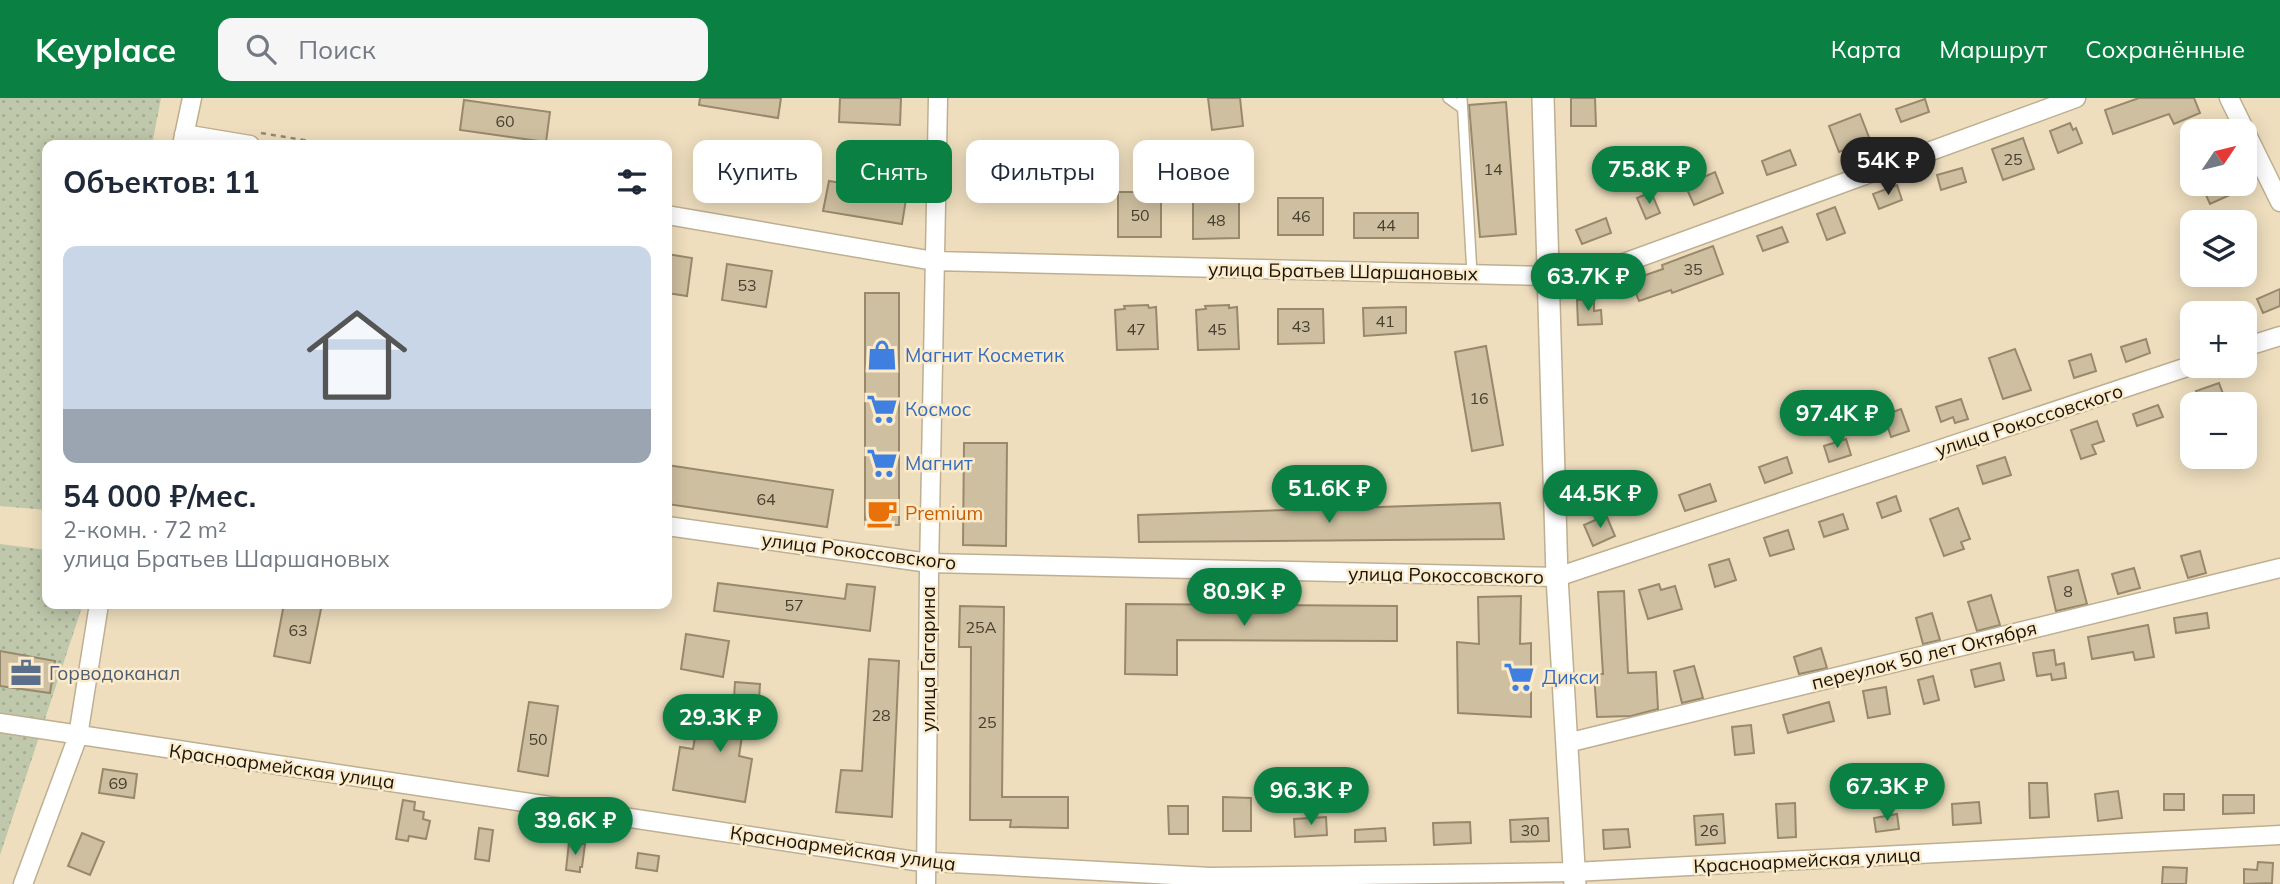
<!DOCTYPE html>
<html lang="ru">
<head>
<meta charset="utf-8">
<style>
  :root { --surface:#fff; --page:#f6f6f7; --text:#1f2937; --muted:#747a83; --line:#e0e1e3; --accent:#0b8043 }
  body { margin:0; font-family:Mulish,sans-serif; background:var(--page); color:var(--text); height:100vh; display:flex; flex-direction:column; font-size:26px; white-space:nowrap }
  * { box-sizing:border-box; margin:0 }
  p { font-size:23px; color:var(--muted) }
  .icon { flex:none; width:38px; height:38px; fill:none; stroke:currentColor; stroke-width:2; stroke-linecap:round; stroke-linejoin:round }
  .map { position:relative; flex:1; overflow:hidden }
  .drawer { position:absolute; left:42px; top:42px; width:630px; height:469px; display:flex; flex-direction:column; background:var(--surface); border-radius:14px; box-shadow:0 4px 18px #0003 }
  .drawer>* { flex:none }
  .top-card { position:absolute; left:693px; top:42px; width:665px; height:63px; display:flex; gap:14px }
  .needle { width:46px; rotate:55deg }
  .fabs { position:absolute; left:2180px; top:21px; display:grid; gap:14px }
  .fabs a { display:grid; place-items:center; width:77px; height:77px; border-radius:14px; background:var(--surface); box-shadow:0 4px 18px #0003; font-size:35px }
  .price { position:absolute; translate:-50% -60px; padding:0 16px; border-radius:24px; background:var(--accent); color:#fff; font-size:23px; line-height:46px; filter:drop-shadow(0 2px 4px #0008) }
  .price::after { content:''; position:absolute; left:50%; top:42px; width:21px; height:16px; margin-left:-10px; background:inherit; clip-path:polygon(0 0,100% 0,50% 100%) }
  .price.active { background:#222; color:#fff }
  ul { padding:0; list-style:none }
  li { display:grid; align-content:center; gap:14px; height:371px; padding:0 21px }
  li+li { border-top:2px solid var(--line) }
  li span { display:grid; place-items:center; height:217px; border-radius:14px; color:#555 }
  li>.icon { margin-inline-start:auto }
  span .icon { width:126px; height:126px; fill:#fffc; stroke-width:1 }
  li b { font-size:30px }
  h2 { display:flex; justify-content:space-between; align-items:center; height:84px; padding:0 21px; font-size:30px }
  .chip { padding:0 24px; border-radius:14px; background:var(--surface); box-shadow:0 4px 18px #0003; font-size:24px; line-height:63px }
  .chip.active { background:var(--accent); color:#fff }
  header { display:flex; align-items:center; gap:42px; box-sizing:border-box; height:98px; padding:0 35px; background:var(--accent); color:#fff }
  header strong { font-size:33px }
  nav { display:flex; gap:38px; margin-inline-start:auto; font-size:24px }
  .search { width:490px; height:63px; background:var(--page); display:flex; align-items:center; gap:18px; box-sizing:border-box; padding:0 24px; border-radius:14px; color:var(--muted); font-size:26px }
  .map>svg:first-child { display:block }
  .park { fill:url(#park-dots) }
  .building { fill:#cebfa0; stroke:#98896c; stroke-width:2 }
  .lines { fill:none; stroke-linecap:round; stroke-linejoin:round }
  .service-casing { stroke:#beaf91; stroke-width:12 }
  .minor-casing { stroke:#beaf91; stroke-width:21 }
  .tertiary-casing { stroke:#beaf91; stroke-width:24 }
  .path { stroke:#948971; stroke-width:2.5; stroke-dasharray:5 5; stroke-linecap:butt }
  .service { stroke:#fff; stroke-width:9 }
  .minor { stroke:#fff; stroke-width:18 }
  .tertiary { stroke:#fff; stroke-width:21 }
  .labels { text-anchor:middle; stroke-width:5; stroke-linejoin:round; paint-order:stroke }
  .number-label { font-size:16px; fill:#463f2e }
  .street-label { font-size:19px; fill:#191408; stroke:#fbebcb }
  .shop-label { font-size:19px; fill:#366cbe; stroke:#fbebcb; text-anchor:start }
  .food-label { font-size:19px; fill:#c56008; stroke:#fbebcb; text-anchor:start }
  .service-label { font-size:19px; fill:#4e5e75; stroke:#fbebcb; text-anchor:start }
</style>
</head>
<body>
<header>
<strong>Keyplace</strong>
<div class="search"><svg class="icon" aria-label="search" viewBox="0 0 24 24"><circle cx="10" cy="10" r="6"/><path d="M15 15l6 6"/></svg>Поиск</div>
<nav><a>Карта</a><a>Маршрут</a><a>Сохранённые</a></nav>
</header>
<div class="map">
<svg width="2280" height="786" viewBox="0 0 2280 786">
  <defs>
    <pattern id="park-dots" width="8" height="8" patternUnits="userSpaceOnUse" patternTransform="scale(1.75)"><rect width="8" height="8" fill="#bfc8ab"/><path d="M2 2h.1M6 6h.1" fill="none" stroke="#a4ab92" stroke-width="1.8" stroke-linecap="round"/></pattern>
  </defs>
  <rect width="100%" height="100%" fill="#eedebe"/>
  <path class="park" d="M0,0h161l-9,47h-105v365l-47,-4z
    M0,446l47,6v54h36l-83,251z"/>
  <path class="building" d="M700,0h81l-3,20 -79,-13z
    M840,0h61l-1,27 -61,-3z
    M1208,0h32l3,28 -31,4z
    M1571,0h24l1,28h-25z
    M2139,0h55l6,15 -26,11 -5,-10 -56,20 -8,-24z
    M1925,1l4,13 -28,10 -5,-13z
    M464,2l86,12 -4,30 -86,-12z
    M1506,4l10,132 -36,3 -11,-132z
    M1860,16l10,26 -31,12 -10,-26z
    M2070,25l3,7 3,-2 6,15 -24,10 -8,-22z
    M2023,40l11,31 -31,11 -11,-31z
    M714,52l44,6 -6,39 -10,-1v3l-34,-7z
    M1790,52l6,15 -29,10 -5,-14z
    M1962,70l4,14 -25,8 -4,-15z
    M1715,74l8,21 -29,12 -9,-20z
    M829,83l78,12 -5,31 -79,-13z
    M2201,86h53l-44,20z
    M1897,87l5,15 -23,9 -6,-15z
    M1118,94h43v45h-43z
    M1651,94l9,21 -14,6 -9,-21z
    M1278,100h45v37h-45z
    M1193,103h46v37l-46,1z
    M1835,109l10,26 -18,7 -10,-26z
    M1354,115h64v25h-64z
    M1606,120l5,15 -29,11 -6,-14z
    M1782,129l6,15 -25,9 -6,-15z
    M1713,148l10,28 -51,19 -1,-3 -32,11 -8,-21 32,-11 -1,-4z
    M667,156l25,4 -5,38 -20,-3z
    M727,166l45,7 -6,36 -44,-7z
    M2280,191v17l-17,7 -6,-14z
    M865,195h34v232h-34z
    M1594,201v12l7,-1 1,14 -24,1 -1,-25z
    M1148,207l1,3 7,-1 2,42 -41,1 -2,-40 10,-1 -1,-3z
    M1229,207v3l8,-1 2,42 -41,1 -2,-40 10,-1 -1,-3z
    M1406,209v26l-42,3 -1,-28z
    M1278,211h45l1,34 -46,1z
    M2146,241l4,14 -24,9 -5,-15z
    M1486,248l17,99 -31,6 -17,-99z
    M2015,251l16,41 -28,9 -14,-41z
    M2091,256l5,17 -22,7 -5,-17z
    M2219,285l6,16 -14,5h-10l-5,-13z
    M1961,301l7,20 -13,4 -2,-6 -12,5 -5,-15z
    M2158,307l5,12 -26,9 -4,-12z
    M1901,311l8,22 -18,6 -7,-22z
    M2097,323l7,20 -12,4 4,9 -15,5 -10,-29z
    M1846,341l5,16 -22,7 -5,-16z
    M964,345h43l-1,103 -43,-1z
    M1787,359l5,16 -27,10 -6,-16z
    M2005,359l6,18 -28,9 -6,-18z
    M667,367l166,25 -6,37 -160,-23z
    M1710,386l6,17 -31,10 -6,-16z
    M1896,398l5,15 -19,7 -5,-15z
    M1500,405l4,36 -365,3 -1,-27z
    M1958,410l12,31 -9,3 3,7 -20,7 -14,-37z
    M1843,416l5,15 -24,8 -5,-15z
    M1606,417l9,21 -22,10 -9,-21z
    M1788,432l6,19 -24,7 -6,-18z
    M2200,453l6,22 -18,5 -7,-22z
    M1729,461l7,21 -21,7 -6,-22z
    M2134,470l6,20 -22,6 -6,-20z
    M2078,472l9,34 -31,7 -8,-34z
    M718,485l127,16 2,-15 28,3 -5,44 -156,-20z
    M1659,486l2,6 14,-4 7,23 -34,10 -9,-29z
    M1624,493l4,82 28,-1 2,37 -27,7 -34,1 -3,-43h9l-5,-82z
    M1991,497l9,30 -23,6 -9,-29z
    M1521,498l-1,48 11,-1v74l-73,-4 -1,-71 22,2 -1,-47z
    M284,506h38l-12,59 -36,-7z
    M1126,506l271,2v35l-220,-1v35l-52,-1z
    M960,508l44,1 -2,190h66v31l-58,-1 1,-7h-41l1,-173h-12z
    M1932,515l8,27 -17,4 -7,-26z
    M2207,515l2,15 -33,5 -2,-15z
    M2148,527l6,32 -19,3 -2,-8 -41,7 -4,-22z
    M686,536l43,7 -6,36 -42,-8z
    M1821,550l6,20 -28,6 -5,-17z
    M2054,552l2,15 8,-2 2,15 -14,2 -1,-6 -14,2 -4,-23z
    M0,553l55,10 -5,32 -50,-7z
    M869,561l30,2 -7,156 -56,-5 5,-42 21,1z
    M2000,565l4,17 -29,7 -4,-17z
    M1694,568l9,32 -21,5 -8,-32z
    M1933,578l6,24 -15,4 -6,-24z
    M735,584l25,2 -2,32h-13l-6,40 13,3 -7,43 -72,-12 7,-43 13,2 4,-24 35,6z
    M1886,589l4,27 -22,4 -5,-27z
    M529,604l29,4 -10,70 -30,-5z
    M1829,604l5,19 -46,12 -5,-18z
    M1751,627l3,28 -19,2 -3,-28z
    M103,671l34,5 -3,24 -35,-5z
    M2029,685h18l2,34 -19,1z
    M2118,693l4,27 -24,3 -3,-27z
    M2164,696h20v16h-20z
    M2223,697h31v18l-31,1z
    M1223,699l28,1v33h-28z
    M403,702l12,2 -1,8 10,2 -1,7 7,2 -4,18 -17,-3 -1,5 -12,-2z
    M1979,704l2,21 -28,2 -1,-21z
    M1795,705l1,34 -18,1 -2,-34z
    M1168,708h20v28h-19z
    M1723,716l2,29 -29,2 -2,-29z
    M1897,716l2,15 -23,3 -2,-14z
    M1326,719l1,18 -32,2 -1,-18z
    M1548,720l1,23 -38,1 -1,-22z
    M1470,724l1,21 -37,2 -1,-22z
    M479,730l14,2 -4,31 -14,-2z
    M1385,730l1,13 -31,1v-12z
    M1628,731l2,18 -26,2 -1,-19z
    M82,735l22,9 -14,33 -22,-9z
    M569,744l16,2 -3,23h-2v5l-14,-2z
    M638,755l21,3 -2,15 -21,-3z
    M2258,764l15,1 -1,20 -28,1v-15l13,1z
    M2163,769l24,1 -1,16h-24z"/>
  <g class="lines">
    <g class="service-casing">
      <path id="service" d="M1448,0l14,10
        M1462,0l10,176"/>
    </g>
    <g class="minor-casing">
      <path id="minor" d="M2229,0l51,104
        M184,36l66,11
        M182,47l10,-47
        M667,117l267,46 615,15 42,-1 485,-177
        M2245,249l35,-11
        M667,428l262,37 628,14 636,-212
        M0,625l915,138 295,16 364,-5 706,-37
        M1567,645l713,-175
        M23,786l55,-148 21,-132
        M926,786l3,-312 9,-474"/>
    </g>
    <g class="tertiary-casing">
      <path id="tertiary" d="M1543,0l14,479 18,307"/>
    </g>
    <path class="path" d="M261,35l73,12"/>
    <use href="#service" class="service"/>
    <use href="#minor" class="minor"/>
    <use href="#tertiary" class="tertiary"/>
  </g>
  <defs>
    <g id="shop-bare" transform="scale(2.415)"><path d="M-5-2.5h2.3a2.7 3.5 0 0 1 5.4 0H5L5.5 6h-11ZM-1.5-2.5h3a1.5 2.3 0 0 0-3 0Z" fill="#3f7fe0" stroke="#fbebcb" stroke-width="2.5" paint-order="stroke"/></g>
    <g id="supermarket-bare" transform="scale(2.415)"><path d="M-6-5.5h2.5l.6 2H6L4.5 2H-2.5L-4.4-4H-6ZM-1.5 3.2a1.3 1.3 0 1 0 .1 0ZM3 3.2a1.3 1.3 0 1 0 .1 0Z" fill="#3f7fe0" stroke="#fbebcb" stroke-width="2.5" paint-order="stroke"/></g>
    <g id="cafe-bare" transform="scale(2.415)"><path d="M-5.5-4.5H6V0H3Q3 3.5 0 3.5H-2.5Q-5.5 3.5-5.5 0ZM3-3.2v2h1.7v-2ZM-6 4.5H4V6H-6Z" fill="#e8710a" stroke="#fbebcb" stroke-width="2.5" paint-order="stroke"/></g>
    <g id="office-bare" transform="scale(2.415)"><path d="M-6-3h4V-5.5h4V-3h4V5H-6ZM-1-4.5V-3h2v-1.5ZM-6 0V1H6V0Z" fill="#5c6f8a" stroke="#fbebcb" stroke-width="2.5" paint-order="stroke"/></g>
  </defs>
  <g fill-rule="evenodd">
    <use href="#shop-bare" x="882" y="257"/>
    <use href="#supermarket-bare" x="882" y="311"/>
    <use href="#supermarket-bare" x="882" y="365"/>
    <use href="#cafe-bare" x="882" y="415"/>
    <use href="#office-bare" x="26" y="575"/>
    <use href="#supermarket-bare" x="1519" y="579"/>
  </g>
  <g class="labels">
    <g class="number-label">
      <text x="505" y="29">60</text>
      <text x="2013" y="67">25</text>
      <text x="1493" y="77">14</text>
      <text x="1140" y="123">50</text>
      <text x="1301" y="124">46</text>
      <text x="1216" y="128">48</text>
      <text x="1386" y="133">44</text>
      <text x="1693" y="177">35</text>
      <text x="747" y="193">53</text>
      <text x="1385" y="229">41</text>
      <text x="1301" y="234">43</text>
      <text x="1136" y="237">47</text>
      <text x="1217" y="237">45</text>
      <text x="1479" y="306">16</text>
      <text x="766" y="407">64</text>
      <text x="2068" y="499">8</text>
      <text x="794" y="513">57</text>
      <text x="981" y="535">25А</text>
      <text x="298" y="538">63</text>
      <text x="881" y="623">28</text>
      <text x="987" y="630">25</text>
      <text x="538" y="647">50</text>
      <text x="118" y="691">69</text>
      <text x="1530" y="738">30</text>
      <text x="1709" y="738">26</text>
    </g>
    <g class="street-label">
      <text transform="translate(1343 173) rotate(1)" y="7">улица Братьев Шаршановых</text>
      <text transform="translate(2029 322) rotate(-18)" y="7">улица Рокоссовского</text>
      <text transform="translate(859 453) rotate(7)" y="7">улица Рокоссовского</text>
      <text transform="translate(1446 477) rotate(1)" y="7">улица Рокоссовского</text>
      <text transform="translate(1924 557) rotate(-14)" y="7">переулок 50 лет Октября</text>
      <text transform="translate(928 561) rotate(-90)" y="7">улица Гагарина</text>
      <text transform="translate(282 668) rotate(8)" y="7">Красноармейская улица</text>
      <text transform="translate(843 750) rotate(8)" y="7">Красноармейская улица</text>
      <text transform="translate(1807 762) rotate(-3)" y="7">Красноармейская улица</text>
    </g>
    <g class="shop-label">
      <text x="905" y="264">Магнит Косметик</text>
      <text x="905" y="318">Космос</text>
      <text x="905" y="372">Магнит</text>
      <text x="1542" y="586">Дикси</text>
    </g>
    <g class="food-label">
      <text x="905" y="422">Premium</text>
    </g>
    <g class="service-label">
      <text x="49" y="582">Горводоканал</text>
    </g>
  </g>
</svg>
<div class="fabs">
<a><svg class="needle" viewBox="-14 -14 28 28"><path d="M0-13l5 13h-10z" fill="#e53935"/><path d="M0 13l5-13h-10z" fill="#747a83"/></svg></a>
<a><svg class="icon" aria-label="layers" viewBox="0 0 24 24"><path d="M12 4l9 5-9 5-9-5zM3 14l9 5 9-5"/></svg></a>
<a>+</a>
<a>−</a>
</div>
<b class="price active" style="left:1888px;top:99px">54K ₽</b>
<b class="price" style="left:1649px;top:108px">75.8K ₽</b>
<b class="price" style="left:1588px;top:215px">63.7K ₽</b>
<b class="price" style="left:1837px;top:352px">97.4K ₽</b>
<b class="price" style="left:1329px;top:427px">51.6K ₽</b>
<b class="price" style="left:1600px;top:432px">44.5K ₽</b>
<b class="price" style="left:1244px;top:530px">80.9K ₽</b>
<b class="price" style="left:720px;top:656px">29.3K ₽</b>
<b class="price" style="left:1887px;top:725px">67.3K ₽</b>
<b class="price" style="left:1311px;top:729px">96.3K ₽</b>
<b class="price" style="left:575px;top:759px">39.6K ₽</b>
<div class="top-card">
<a class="chip">Купить</a>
<a class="chip active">Снять</a>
<a class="chip">Фильтры</a>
<a class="chip">Новое</a>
</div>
<section class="drawer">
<h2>Объектов: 11<svg class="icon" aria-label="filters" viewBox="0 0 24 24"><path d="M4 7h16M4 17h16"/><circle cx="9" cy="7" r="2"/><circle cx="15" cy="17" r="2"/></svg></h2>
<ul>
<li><span style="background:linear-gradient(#c9d6e8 75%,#9aa5b1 0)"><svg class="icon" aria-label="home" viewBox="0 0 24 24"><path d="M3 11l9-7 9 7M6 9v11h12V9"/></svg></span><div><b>54 000 ₽/мес.</b><p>2-комн. · 72 m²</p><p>улица Братьев Шаршановых</p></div></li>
</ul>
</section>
</div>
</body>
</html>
